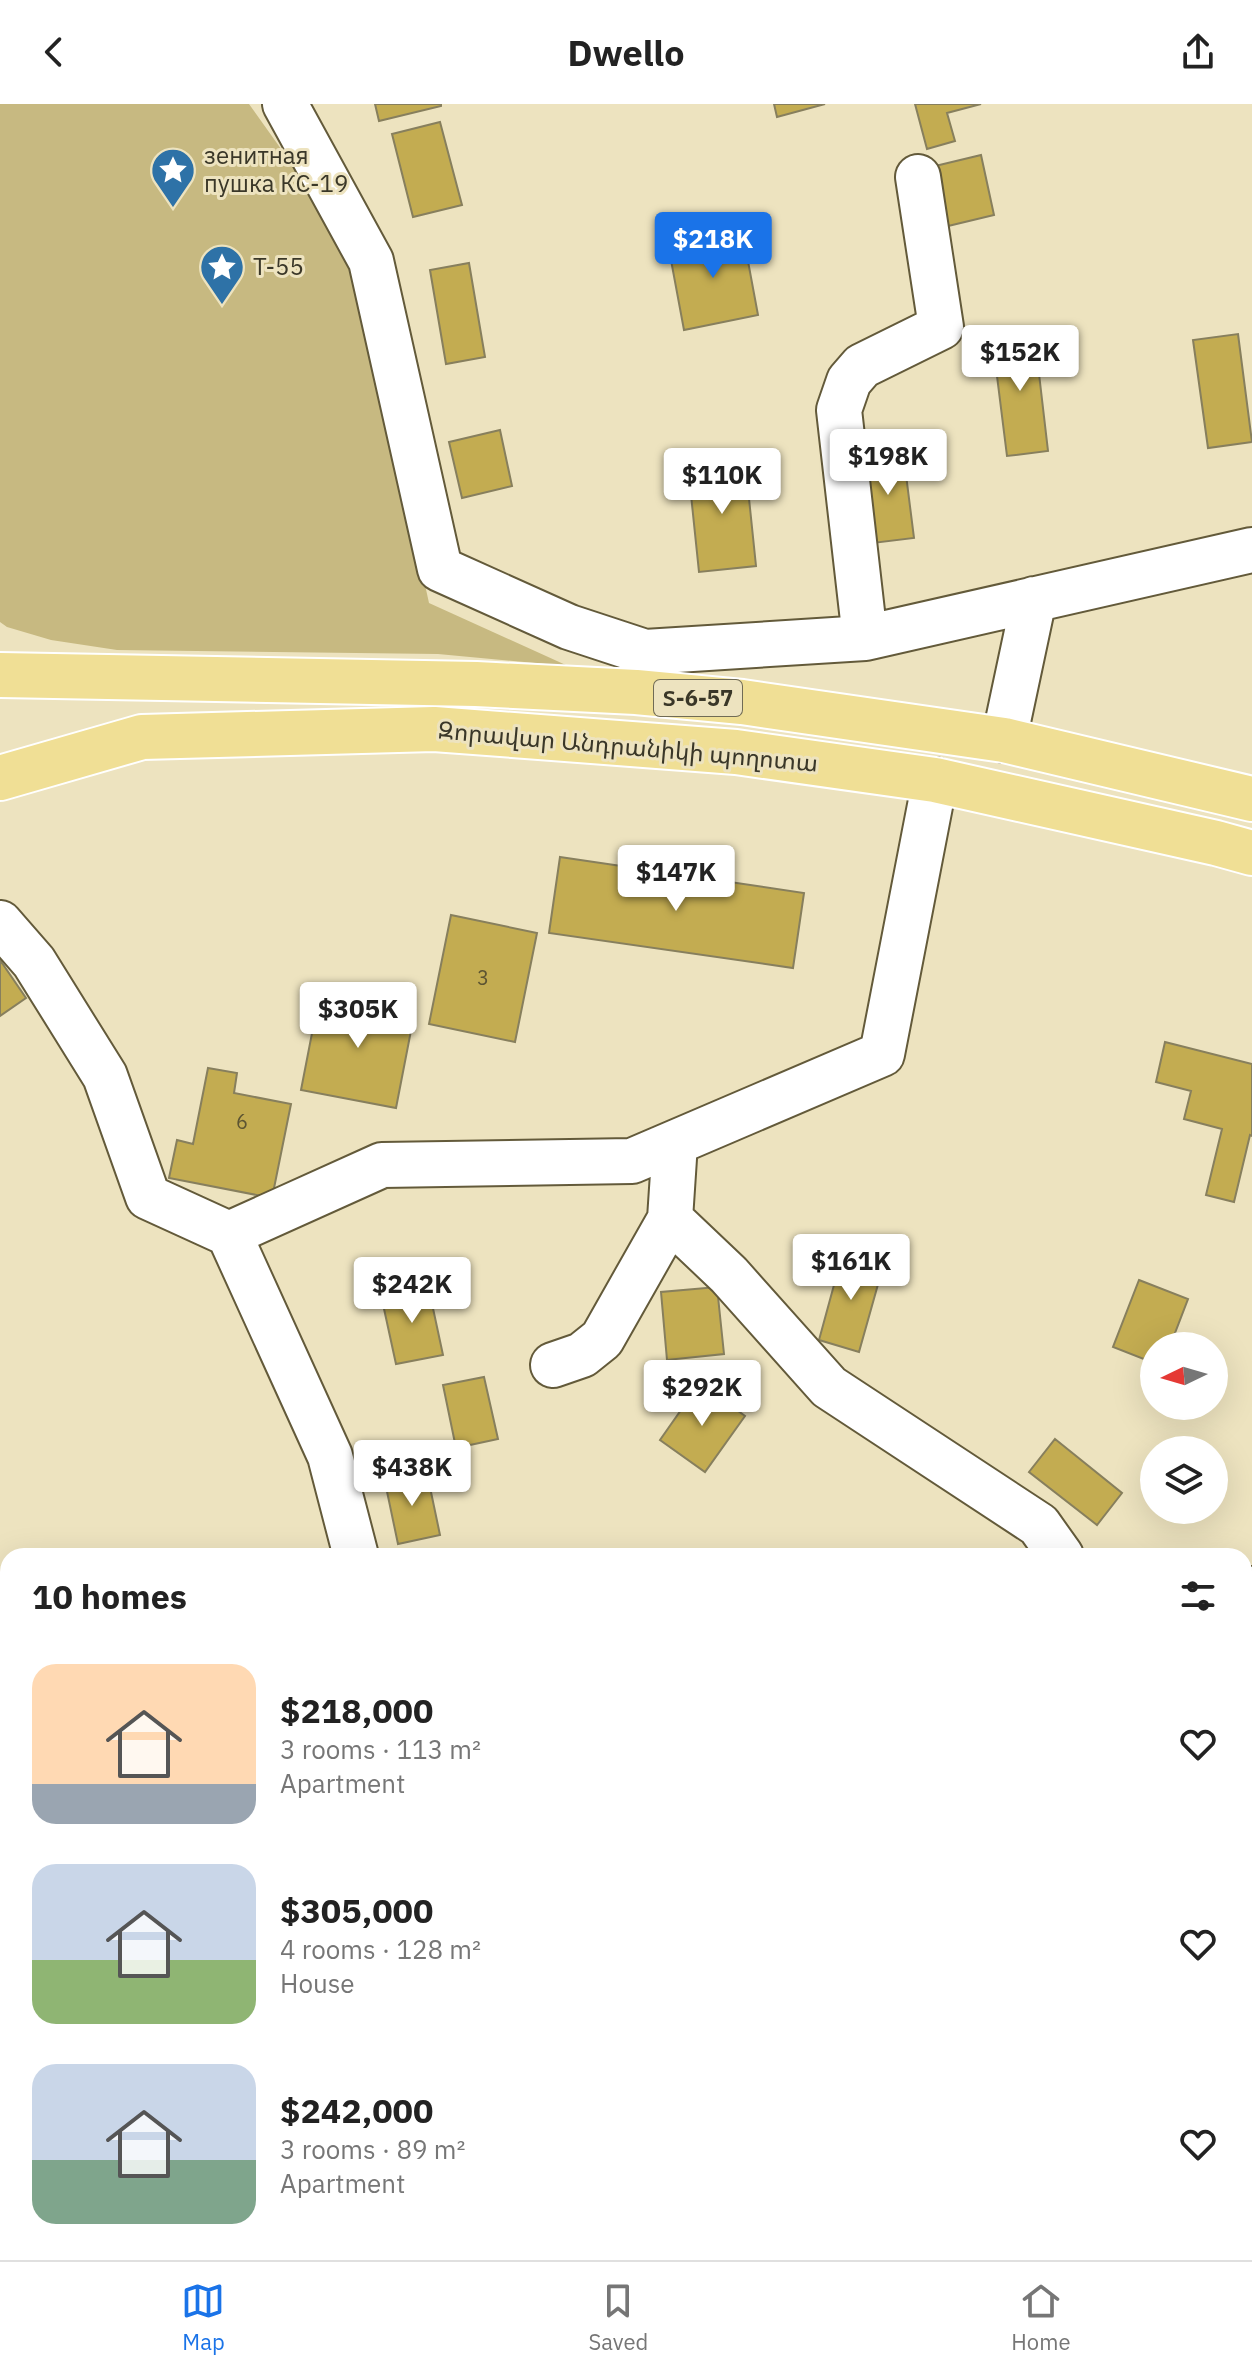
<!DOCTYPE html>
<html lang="en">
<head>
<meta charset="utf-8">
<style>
  :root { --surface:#fff; --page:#f6f6f6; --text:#222; --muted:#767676; --line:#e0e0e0; --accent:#1a73e8 }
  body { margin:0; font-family:"IBM Plex Sans","Noto Sans Armenian",sans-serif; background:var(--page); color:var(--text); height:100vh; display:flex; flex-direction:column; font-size:30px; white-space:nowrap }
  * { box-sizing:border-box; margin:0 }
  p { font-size:26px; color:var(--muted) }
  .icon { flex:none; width:44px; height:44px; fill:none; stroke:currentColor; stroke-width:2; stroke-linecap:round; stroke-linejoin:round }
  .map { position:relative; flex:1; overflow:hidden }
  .drawer { position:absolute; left:0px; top:1444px; width:1252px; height:712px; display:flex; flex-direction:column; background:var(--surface); border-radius:24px 24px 0 0; box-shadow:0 8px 32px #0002 }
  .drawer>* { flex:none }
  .needle { width:52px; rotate:265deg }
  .controls { position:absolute; left:1140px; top:1228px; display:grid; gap:16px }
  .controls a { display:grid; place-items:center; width:88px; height:88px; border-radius:50%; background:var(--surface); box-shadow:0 8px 32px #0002; font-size:40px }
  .price { position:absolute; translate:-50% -68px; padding:0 18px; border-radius:8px; background:#fff; color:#222; font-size:26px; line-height:52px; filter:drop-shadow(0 2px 4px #0008) }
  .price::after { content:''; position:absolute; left:50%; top:48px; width:24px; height:18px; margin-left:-12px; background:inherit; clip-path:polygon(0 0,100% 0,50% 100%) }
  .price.current { background:var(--accent); color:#fff }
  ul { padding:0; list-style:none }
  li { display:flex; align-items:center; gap:24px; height:200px; padding:0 32px }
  li span { display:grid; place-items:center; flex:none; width:224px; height:160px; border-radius:24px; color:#555 }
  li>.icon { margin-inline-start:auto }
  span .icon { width:96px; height:96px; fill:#fffc; stroke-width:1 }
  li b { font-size:34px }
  h2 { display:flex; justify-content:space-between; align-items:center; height:96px; padding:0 32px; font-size:34px }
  header { display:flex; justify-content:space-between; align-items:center; height:104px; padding:0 32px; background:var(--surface); font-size:36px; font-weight:700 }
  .menu { display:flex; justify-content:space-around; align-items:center; height:112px; border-top:2px solid var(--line); background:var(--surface); font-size:22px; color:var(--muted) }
  .menu a { display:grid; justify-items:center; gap:4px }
  .menu .current { color:var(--accent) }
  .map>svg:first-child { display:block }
  .green { fill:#c7b981 }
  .building { fill:#c3ac51; stroke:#877f5d; stroke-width:2 }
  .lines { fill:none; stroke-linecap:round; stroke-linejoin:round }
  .minor-casing { stroke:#635a3a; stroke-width:48 }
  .major-casing { stroke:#fff; stroke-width:48 }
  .minor { stroke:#fff; stroke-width:44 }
  .major { stroke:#f0df95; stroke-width:44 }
  .labels { text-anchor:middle; stroke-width:6; stroke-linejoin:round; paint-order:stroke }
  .number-label { font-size:20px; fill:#5c5432 }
  .shield { fill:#ede3bf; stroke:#706b55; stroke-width:2 }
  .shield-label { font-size:22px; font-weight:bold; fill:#3a3728 }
  .poi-label { font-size:24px; fill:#3a3728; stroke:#ede3bf; text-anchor:start }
  .street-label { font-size:24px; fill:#3a3728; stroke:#ede3bf }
</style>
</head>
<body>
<header><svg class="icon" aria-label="back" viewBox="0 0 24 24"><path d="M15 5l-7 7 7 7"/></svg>Dwello<svg class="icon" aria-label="share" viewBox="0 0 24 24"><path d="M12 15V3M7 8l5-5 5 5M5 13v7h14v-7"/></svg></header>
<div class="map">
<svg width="1252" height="2156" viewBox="0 0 1252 2156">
  <rect width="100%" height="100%" fill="#ede3bf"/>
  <path class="green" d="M0,0h249l102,143 78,356 139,63 -130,-12 -321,-4 -66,-10 -44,-13 -7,-5z"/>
  <path class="building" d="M375,0h66v2l-62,15z
    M774,0h51l-48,13z
    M915,0h66l-34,9 8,28 -28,8z
    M440,18l22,83 -49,12 -21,-83z
    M981,51l13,60 -50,12 -13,-60z
    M742,125l16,86 -74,15 -16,-86z
    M469,159l16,94 -39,7 -16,-94z
    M1034,227l14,120 -41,5 -15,-120z
    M1238,230l14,108 -44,6 -15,-108z
    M500,326l12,56 -50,12 -13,-56z
    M903,347l11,87 -41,5 -10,-87z
    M745,356l11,106 -57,6 -11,-106z
    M560,753l244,36 -11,75 -244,-35z
    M451,811l86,18 -22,109 -86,-18z
    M0,856l26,38 -26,18z
    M320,888l95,18 -19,98 -95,-18z
    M1165,938l87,22v72l-2,-1 -16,67 -28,-7 16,-66 -38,-10 7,-28 -35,-9z
    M208,964l29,5 -3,20 57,11 -19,94 -103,-20 8,-38 16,4z
    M843,1148l41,11 -25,89 -40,-12z
    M1139,1176l49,19 -18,47h-16v17l-41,-16z
    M428,1181l15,70 -47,9 -15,-69z
    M717,1183l7,67 -57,6 -6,-68z
    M484,1273l14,62 -42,9 -13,-63z
    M700,1279l45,33 -40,56 -45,-32z
    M1055,1335l67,54 -25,32 -68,-53z
    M427,1369l13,62 -42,9 -13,-62z
    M0,1861h8v27h-8z"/>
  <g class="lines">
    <g class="minor-casing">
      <path id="minor" d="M285,0l86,157 69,308 129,58 76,25
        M865,534l-26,-228 10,-29 13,-15 79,-39 -23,-150
        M639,576l6,-28 220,-14 387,-88
        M1004,636l30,-141
        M0,819l34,39 71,114 43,121 81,37 101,222 26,100
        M675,1039l-5,76 59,56 100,112 210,138 22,31
        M229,1130l153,-69 250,-4 250,-107 53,-274
        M553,1261l29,-10 20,-16 68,-120
        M1244,1485h8
        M0,1817l8,-2
        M1244,1997l8,-1
        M317,2156l5,-8"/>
    </g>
    <g class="major-casing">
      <path id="major" d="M0,571l476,9 160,8 106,10 262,38 248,59
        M0,674l142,-41 292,-8 302,23 199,28 281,63 36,10"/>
    </g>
    <use href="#minor" class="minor"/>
    <use href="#major" class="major"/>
  </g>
  <defs>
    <g id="sight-pin" transform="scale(2.3)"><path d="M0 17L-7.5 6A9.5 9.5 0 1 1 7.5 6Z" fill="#2e72a7" stroke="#ede3bf"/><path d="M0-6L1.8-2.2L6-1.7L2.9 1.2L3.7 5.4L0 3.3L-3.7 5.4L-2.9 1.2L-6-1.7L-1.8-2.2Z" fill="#fff"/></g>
  </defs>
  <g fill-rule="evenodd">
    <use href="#sight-pin" x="173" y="66"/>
    <use href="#sight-pin" x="222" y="163"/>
  </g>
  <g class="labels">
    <g class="number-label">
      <text x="483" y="881">3</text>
      <text x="242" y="1025">6</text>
    </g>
    <rect class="shield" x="654" y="576" width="88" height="36" rx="6"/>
    <g class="shield-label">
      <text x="698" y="602">Տ-6-57</text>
    </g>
    <g class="poi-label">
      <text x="204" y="60">зенитная<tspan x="204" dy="28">пушка КС-19</tspan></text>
      <text x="253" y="171">T-55</text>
    </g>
    <g class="street-label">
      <text transform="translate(628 643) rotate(5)" y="8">Զորավար Անդրանիկի պողոտա</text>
    </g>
  </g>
</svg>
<div class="controls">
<a><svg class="needle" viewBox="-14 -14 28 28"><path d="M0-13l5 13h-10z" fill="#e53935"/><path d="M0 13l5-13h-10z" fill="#767676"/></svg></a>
<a><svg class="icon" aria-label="layers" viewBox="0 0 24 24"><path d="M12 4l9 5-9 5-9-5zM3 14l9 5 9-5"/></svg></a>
</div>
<b class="price current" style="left:713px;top:176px">$218K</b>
<b class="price" style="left:1020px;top:289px">$152K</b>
<b class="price" style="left:888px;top:393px">$198K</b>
<b class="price" style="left:722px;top:412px">$110K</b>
<b class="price" style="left:676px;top:809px">$147K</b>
<b class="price" style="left:358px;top:946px">$305K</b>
<b class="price" style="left:851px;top:1198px">$161K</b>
<b class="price" style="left:412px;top:1221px">$242K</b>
<b class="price" style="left:702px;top:1324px">$292K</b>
<b class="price" style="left:412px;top:1404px">$438K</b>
<section class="drawer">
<h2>10 homes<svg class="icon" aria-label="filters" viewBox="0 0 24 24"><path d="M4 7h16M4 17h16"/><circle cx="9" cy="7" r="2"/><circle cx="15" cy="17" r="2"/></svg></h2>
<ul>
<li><span style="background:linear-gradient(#ffd9b3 75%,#9aa5b1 0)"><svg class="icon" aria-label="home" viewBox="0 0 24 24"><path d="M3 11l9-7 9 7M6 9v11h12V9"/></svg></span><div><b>$218,000</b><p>3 rooms · 113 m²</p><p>Apartment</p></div><svg class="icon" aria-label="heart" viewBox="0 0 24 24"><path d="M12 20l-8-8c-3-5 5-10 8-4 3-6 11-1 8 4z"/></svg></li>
<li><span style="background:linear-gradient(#c9d6e8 60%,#8fb573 0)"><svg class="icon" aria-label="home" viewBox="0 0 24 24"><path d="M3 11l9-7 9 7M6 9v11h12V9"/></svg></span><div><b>$305,000</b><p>4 rooms · 128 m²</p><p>House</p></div><svg class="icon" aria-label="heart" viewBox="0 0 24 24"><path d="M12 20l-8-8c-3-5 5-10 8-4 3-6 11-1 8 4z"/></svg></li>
<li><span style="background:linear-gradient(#c9d6e8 60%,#7fa58c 0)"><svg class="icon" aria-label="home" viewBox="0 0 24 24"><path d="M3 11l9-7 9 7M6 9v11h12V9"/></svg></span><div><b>$242,000</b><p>3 rooms · 89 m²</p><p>Apartment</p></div><svg class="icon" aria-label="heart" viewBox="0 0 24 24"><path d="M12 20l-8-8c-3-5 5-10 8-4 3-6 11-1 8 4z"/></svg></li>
</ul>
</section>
</div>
<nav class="menu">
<a class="current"><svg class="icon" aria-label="map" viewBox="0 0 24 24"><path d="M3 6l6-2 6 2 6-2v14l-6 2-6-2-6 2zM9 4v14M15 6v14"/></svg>Map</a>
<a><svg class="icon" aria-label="saved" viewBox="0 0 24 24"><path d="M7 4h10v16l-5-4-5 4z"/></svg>Saved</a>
<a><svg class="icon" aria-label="home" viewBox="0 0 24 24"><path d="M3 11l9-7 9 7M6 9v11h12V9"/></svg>Home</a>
</nav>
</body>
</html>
